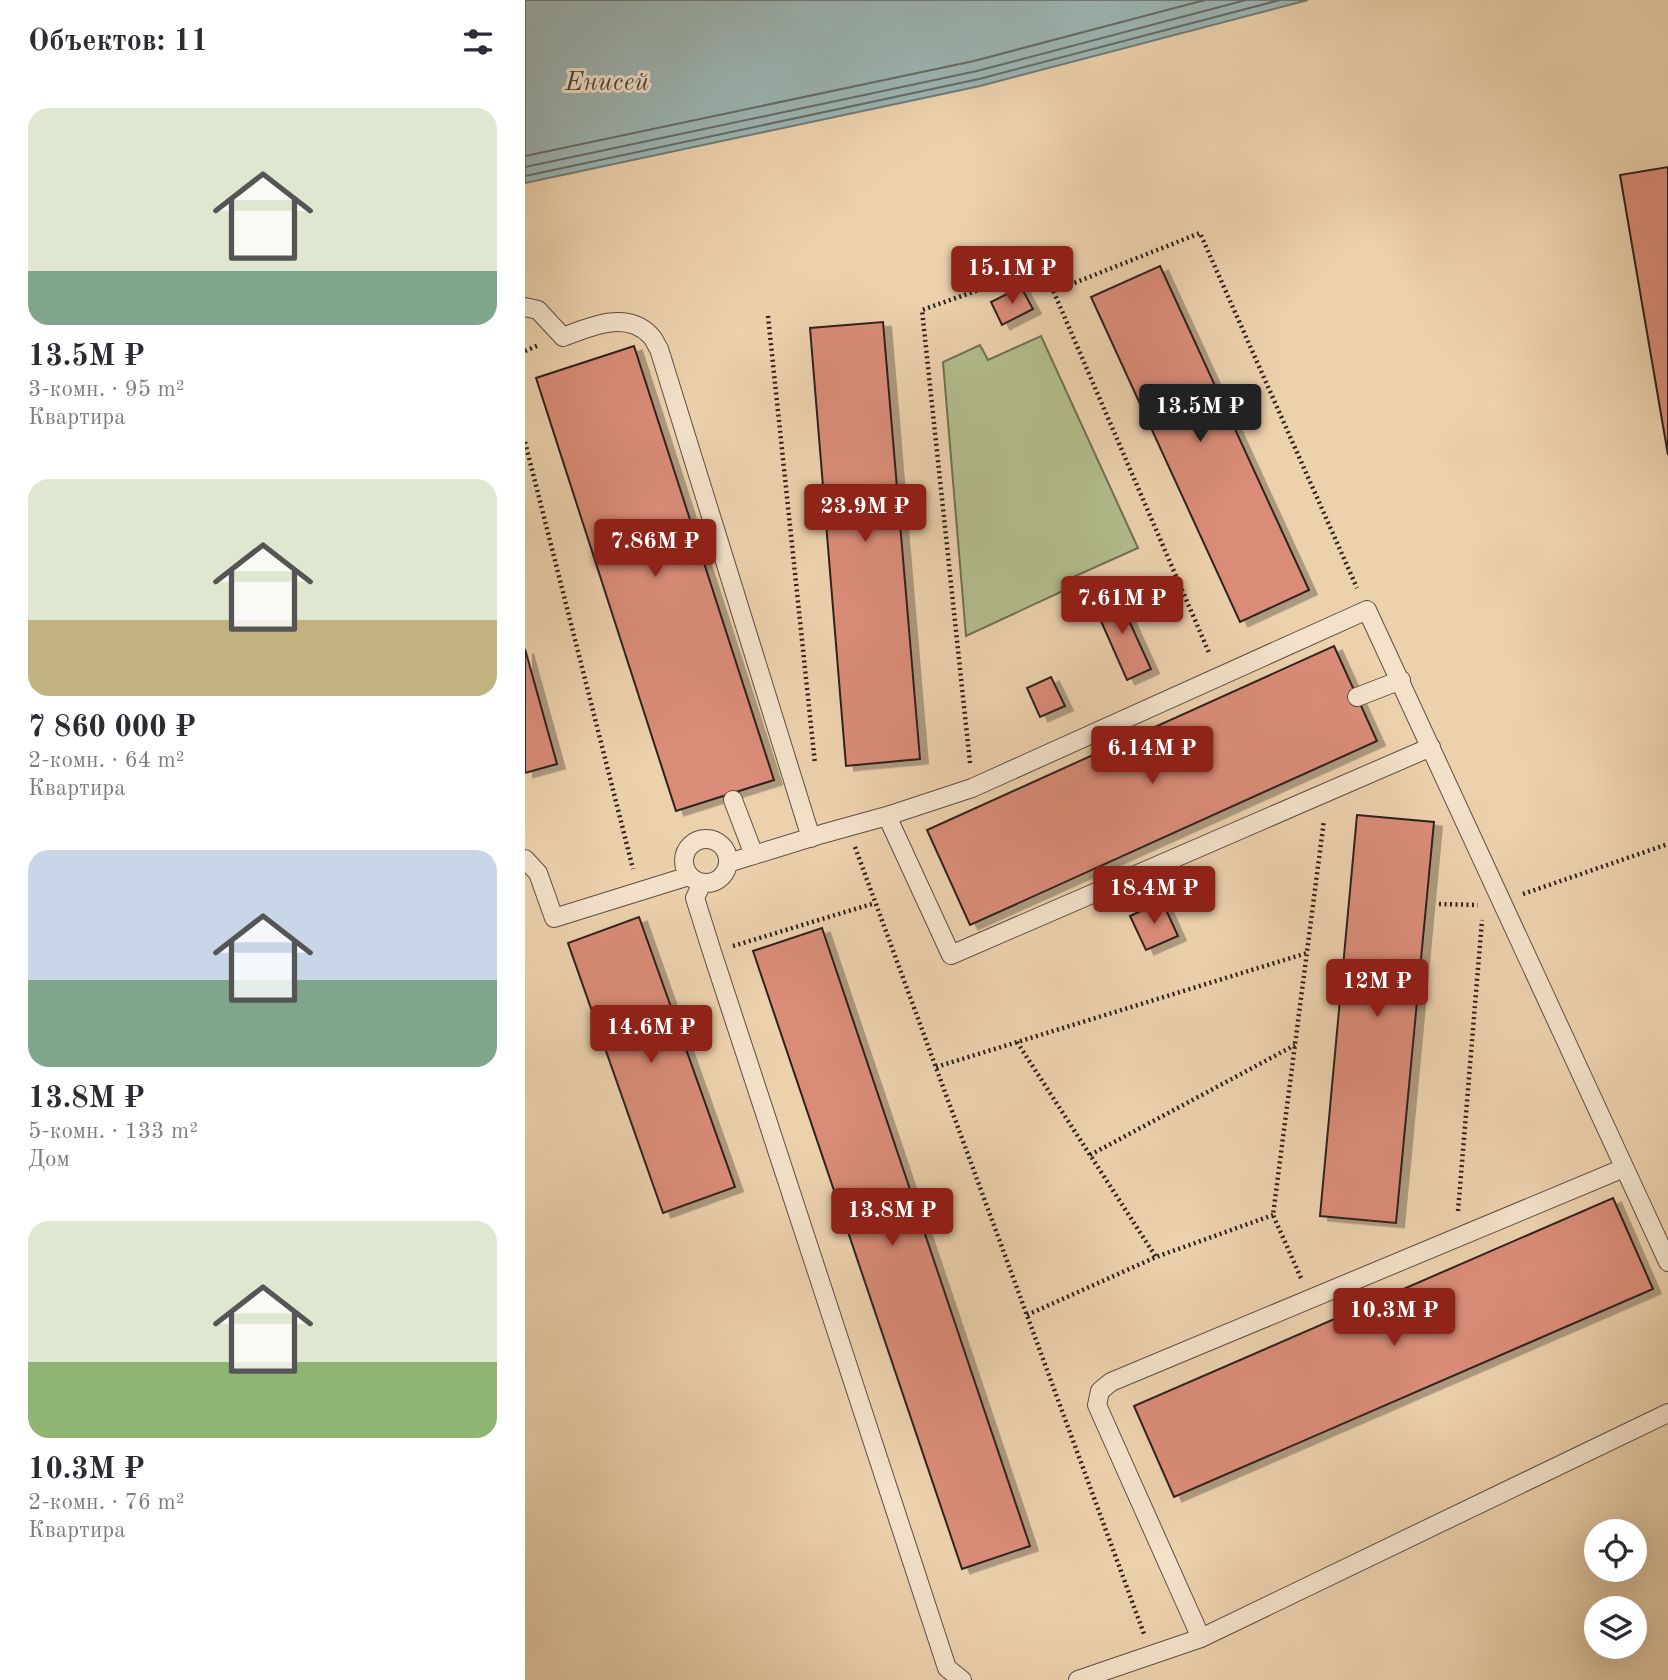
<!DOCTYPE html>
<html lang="ru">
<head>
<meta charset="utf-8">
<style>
  :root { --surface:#fff; --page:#f7f7f7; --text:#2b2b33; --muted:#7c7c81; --accent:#8f2418 }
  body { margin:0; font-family:"Old Standard TT",serif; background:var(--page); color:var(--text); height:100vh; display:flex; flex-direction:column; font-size:26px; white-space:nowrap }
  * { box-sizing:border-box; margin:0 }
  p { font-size:23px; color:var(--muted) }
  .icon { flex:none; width:38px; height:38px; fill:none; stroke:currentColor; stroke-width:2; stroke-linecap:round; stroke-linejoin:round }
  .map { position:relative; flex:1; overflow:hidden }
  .side { display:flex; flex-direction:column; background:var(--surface); width:525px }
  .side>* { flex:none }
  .controls { position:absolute; left:1059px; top:1519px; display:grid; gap:14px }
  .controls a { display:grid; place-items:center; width:63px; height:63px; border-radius:50%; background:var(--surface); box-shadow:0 7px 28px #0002; font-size:35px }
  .price { position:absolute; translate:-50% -60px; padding:0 16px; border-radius:7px; background:var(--accent); color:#fff; font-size:23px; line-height:46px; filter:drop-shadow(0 2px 4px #0008) }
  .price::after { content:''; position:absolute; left:50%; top:42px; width:21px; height:16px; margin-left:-10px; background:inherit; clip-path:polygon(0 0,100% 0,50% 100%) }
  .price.current { background:#222; color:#fff }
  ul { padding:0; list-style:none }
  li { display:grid; align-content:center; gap:14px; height:371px; padding:0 28px }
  li span { display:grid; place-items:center; height:217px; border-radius:21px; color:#555 }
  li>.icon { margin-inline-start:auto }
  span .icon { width:126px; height:126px; fill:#fffc; stroke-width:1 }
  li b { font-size:30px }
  h2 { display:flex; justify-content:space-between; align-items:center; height:84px; padding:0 28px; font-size:30px }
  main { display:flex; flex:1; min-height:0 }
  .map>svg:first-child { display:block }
  .green { fill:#b3bd8d; stroke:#707055; stroke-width:2 }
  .water { fill:#9cb5b3; stroke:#707b77; stroke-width:2 }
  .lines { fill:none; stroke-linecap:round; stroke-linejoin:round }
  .shore { stroke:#656c68; stroke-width:2 }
  .building { fill:#da8c78; stroke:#2e231d; stroke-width:2; filter:url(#shadow) }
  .lane-casing { stroke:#5e4e41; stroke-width:20 }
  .path { stroke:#2e231d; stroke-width:4.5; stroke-dasharray:2 3.5; stroke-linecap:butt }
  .lane { stroke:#f3e1ca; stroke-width:18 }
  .labels { text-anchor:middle; stroke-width:6; stroke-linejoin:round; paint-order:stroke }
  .water-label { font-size:26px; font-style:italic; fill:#4a4842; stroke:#f3e1ca }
</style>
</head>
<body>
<main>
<section class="side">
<h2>Объектов: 11<svg class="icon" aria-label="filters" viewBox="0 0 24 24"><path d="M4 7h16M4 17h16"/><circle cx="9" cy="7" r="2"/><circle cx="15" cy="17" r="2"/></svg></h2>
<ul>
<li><span style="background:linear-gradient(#dfe7d0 75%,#7fa58c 0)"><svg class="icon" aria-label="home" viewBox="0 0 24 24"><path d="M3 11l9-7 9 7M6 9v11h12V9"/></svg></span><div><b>13.5M ₽</b><p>3-комн. · 95 m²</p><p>Квартира</p></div></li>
<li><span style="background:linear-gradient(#dfe7d0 65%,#c2b280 0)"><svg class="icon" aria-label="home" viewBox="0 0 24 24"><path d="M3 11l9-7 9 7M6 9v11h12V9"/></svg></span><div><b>7 860 000 ₽</b><p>2-комн. · 64 m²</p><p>Квартира</p></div></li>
<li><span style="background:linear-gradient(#c9d6e8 60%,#7fa58c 0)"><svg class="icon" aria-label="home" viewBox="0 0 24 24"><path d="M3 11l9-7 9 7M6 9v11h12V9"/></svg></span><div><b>13.8M ₽</b><p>5-комн. · 133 m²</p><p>Дом</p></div></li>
<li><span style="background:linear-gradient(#dfe7d0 65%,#8fb573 0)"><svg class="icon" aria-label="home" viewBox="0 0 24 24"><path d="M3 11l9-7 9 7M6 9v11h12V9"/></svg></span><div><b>10.3M ₽</b><p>2-комн. · 76 m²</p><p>Квартира</p></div></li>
</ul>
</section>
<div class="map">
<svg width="1143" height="1680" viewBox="0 0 1143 1680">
  <defs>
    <filter id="shadow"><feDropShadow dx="8" dy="4.5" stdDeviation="0" flood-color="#0004"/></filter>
  </defs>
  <rect width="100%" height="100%" fill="#ecd1ad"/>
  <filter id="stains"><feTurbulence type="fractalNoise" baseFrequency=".00286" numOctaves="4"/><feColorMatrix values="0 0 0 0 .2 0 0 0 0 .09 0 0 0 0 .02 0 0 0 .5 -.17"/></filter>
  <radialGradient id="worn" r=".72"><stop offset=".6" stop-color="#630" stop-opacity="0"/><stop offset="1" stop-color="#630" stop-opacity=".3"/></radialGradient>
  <path class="green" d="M516,336l97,212 -76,34 3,8 -99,46 -23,-274 37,-17 8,15z"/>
  <path class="water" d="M0,0h783l-328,86 -455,97z"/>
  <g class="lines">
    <path class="shore" d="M0,156l449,-95 231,-61
      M0,167l452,-96 269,-71
      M0,176l454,-97 301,-79"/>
  </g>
  <path class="building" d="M1143,167v288l-48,-280z
    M635,266l149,324 -69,32 -149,-325z
    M496,287l12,22 -31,16 -11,-23z
    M358,322l37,437 -74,7 -36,-438z
    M109,346l140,434 -98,31 -140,-433z
    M591,592l35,77 -24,11 -34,-77z
    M809,646l43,95 -407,184 -43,-95z
    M0,649l32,115 -32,9z
    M526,677l14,29 -25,11 -13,-29z
    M832,815l77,7 -38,401 -76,-7z
    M637,901l16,35 -32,14 -16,-34z
    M114,917l96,270 -72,26 -95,-270z
    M297,928l208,618 -68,23 -209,-618z
    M1088,1198l40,91 -479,208 -40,-91z"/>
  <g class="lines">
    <g class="lane-casing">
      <path id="lane" d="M0,307l13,3 25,27c26,-10 63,-27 87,-2 4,3 6,10 9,14l152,489
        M832,697l44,-17
        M208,800l21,55
        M362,816l64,139 480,-208
        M159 861a22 22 0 1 1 44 0a22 22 0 1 1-44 0Z
        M0,859l13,14 16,45 135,-42
        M203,863l94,-29 65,-18 85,-28 395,-178 301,652
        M177,883l-7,15 17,54 235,716 15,12
        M676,1638l-104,-233 3,-14 11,-9 513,-214
        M553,1680l123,-42 467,-225"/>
    </g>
    <path class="path" d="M529,291l146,-58 157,355
      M243,316l47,448
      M0,351l14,-6
      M0,442l108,427
      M445,763l-48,-453 121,-43 167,388
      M330,847l289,787
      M998,894l145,-50
      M914,904l39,1
      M208,946l142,-43
      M492,1042l139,215
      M411,1067l371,-114
      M565,1155l205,-110
      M933,1211l24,-291
      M776,1278l-28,-63 51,-395
      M502,1315l129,-58 117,-42"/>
    <use href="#lane" class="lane"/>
  </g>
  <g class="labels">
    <g class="water-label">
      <text x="82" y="90">Енисей</text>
    </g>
  </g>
  <rect width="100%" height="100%" filter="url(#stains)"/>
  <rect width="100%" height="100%" fill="url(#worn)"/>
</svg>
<div class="controls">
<a><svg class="icon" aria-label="locate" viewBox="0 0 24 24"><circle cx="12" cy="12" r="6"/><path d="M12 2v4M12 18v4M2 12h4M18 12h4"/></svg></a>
<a><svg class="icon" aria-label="layers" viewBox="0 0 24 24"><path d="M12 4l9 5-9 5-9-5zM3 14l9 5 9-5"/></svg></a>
</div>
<b class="price" style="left:487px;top:306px">15.1M ₽</b>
<b class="price current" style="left:675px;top:444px">13.5M ₽</b>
<b class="price" style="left:340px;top:544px">23.9M ₽</b>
<b class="price" style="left:130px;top:579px">7.86M ₽</b>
<b class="price" style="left:597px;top:636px">7.61M ₽</b>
<b class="price" style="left:627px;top:786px">6.14M ₽</b>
<b class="price" style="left:629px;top:926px">18.4M ₽</b>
<b class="price" style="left:852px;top:1019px">12M ₽</b>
<b class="price" style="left:126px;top:1065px">14.6M ₽</b>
<b class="price" style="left:367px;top:1248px">13.8M ₽</b>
<b class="price" style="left:869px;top:1348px">10.3M ₽</b>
</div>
</main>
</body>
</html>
